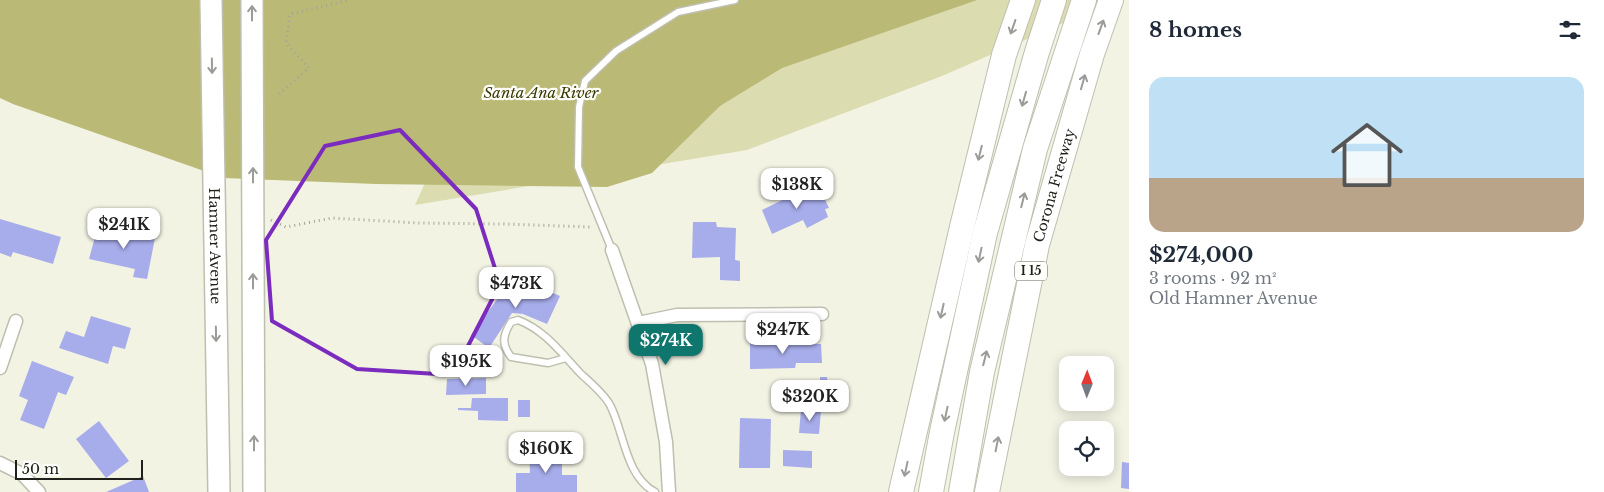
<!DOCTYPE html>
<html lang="en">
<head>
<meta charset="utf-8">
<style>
  :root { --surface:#fff; --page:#f2f2f3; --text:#1f2937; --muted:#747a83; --accent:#0f766e }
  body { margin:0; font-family:"Libre Baskerville",serif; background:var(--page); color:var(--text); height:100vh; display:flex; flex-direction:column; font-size:19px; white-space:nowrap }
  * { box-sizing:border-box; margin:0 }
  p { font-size:16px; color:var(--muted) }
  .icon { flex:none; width:28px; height:28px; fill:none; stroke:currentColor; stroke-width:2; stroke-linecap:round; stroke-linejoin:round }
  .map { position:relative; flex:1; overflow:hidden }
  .side { display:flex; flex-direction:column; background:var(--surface); width:475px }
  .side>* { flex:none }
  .needle { width:32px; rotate:1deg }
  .controls { position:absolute; left:1059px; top:356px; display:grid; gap:10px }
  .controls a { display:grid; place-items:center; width:55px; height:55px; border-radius:10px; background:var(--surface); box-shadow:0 2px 12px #0003; font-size:25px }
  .scale { position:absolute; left:15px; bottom:12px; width:128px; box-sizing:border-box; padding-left:5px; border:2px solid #20211b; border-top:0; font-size:14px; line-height:18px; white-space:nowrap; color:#20211b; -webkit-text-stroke:4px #fffffc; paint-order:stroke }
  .price { position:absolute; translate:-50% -42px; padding:0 11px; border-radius:10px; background:#fff; color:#222; font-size:16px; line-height:32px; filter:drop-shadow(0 1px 2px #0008) }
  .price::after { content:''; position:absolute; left:50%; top:30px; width:15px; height:11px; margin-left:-8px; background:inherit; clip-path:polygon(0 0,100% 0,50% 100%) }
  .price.current { background:var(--accent); color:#fff }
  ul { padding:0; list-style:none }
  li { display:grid; align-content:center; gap:10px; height:265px; padding:0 20px }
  li span { display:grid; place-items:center; height:155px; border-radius:15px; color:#555 }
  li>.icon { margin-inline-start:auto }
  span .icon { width:90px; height:90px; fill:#fffc; stroke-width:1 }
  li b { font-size:21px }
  h2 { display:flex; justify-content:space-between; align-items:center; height:60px; padding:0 20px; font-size:21px }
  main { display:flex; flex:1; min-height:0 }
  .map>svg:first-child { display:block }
  .green { fill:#dcdcb1 }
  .water { fill:#bab976 }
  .building { fill:#a7acea }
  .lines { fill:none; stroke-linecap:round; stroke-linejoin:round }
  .lane-casing { stroke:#bebfaf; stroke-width:9 }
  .street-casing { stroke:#bebfaf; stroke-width:15 }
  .primary-casing { stroke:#bebfaf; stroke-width:24 }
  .highway-casing { stroke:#bebfaf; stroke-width:26 }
  .path { stroke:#a3a498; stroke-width:3; stroke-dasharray:1 4; stroke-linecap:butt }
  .lane { stroke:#fff; stroke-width:6 }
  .street { stroke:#fff; stroke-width:12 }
  .primary { stroke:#fff; stroke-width:21 }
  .highway { stroke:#fff; stroke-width:24 }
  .oneway { stroke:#9b9b98 }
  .marked { fill:none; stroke:#7b2cbf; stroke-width:4; stroke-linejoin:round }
  .labels { text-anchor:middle; stroke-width:4.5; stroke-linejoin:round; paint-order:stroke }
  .shield { fill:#fffffc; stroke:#63645e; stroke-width:1 }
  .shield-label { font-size:12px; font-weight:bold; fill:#20211b }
  .street-label { font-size:14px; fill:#20211b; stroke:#fffffc }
  .water-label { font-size:15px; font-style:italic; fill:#3b3901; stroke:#fffffc }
</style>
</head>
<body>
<main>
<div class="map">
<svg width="1129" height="492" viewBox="0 0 1129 492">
  <rect width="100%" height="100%" fill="#f2f3e3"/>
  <path class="green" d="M509,0h607l-174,76 -195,74 -332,55z"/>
  <path class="water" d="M0,0h977l-195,68 -62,38 -68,67 -45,14 -231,-3 -152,-6 -211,-74 -13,-6z"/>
  <path class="building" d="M817,183l12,25 -4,1 3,8 -21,11 -4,-8 -31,14 -10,-24z
    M0,219l61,18 -8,27 -40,-12 -2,5 -11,-4z
    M693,222h23l1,5 19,1 -1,32 5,1v20l-20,-1v-23l-28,1z
    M98,226l57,12 -8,41 -14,-2 2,-8 -46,-10z
    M528,282l32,14 -13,28 -24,-10 -11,-1 -23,35 -18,-13 27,-37 -2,-8z
    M91,316l40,12 -6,21 -12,-3 -5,18 -49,-16 7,-17 18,6z
    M750,343l71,1 1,19h-26l-1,5 -45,1z
    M32,361l42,16 -8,18 -8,-3 -14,37 -24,-9 8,-20 -9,-4z
    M820,377h7l1,11h-8z
    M486,378v16l-40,1 1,-16z
    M472,398h36v23l-30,-1v-9l-20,-1v-2h13z
    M518,400h12v17h-12z
    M801,409l20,1 -2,24 -20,-1z
    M740,418l31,1 -1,49h-31z
    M99,421l30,40 -23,17 -30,-39z
    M529,449l33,1v25h15v17h-61v-19h14z
    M783,450l29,1v17l-29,-2z
    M1122,462l7,1v26l-8,-1z
    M143,476l6,16h-43z"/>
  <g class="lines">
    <g class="lane-casing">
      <path id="lane" d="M612,250l-34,-83 1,-60 6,-26 31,-30 62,-39 57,-12
        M566,358l-18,5 -37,-6c-10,-13 -8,-22 0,-35l7,-2c27,10 44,34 63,54 10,9 23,20 29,31 14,26 15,71 45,87"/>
    </g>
    <g class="street-casing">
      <path id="street" d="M612,250l40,114 14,78 3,50
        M638,323l39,-8 145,-1
        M0,368l16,-47
        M0,463l22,11 17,18"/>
    </g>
    <g class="primary-casing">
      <g id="primary">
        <path id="s1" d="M211,0l8,492"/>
        <path d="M252,0l2,492"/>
      </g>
    </g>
    <g class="highway-casing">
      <g id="highway">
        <path d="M901,492l61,-265 42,-172 19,-55"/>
        <path d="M931,492l11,-60 43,-199 52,-181 17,-52"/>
        <path d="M961,492l21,-120 53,-223 49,-149"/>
        <path id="s2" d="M987,492l50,-247 55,-191 19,-54"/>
      </g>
    </g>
    <path class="path" d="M279,94l30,-26 -23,-25 4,-29 59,-14
      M271,220l15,7 46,-9 86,5 86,1 88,3"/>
    <use href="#lane" class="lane"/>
    <use href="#street" class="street"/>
    <use href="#primary" class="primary"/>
    <use href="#highway" class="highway"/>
  </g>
  <defs><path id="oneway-shaft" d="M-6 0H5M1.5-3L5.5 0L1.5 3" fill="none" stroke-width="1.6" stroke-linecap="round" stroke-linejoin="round" transform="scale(1.25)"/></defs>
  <g class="oneway">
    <use href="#oneway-shaft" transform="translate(252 13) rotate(-90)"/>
    <use href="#oneway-shaft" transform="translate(1013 27) rotate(109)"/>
    <use href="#oneway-shaft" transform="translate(1101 27) rotate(-70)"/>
    <use href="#oneway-shaft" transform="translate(212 66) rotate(89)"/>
    <use href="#oneway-shaft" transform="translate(1083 82) rotate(-74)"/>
    <use href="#oneway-shaft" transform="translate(1024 99) rotate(106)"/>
    <use href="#oneway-shaft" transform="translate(980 153) rotate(104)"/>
    <use href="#oneway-shaft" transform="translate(253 175) rotate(-90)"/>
    <use href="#oneway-shaft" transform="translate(1023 200) rotate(-76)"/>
    <use href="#oneway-shaft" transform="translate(980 255) rotate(102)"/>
    <use href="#oneway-shaft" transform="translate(253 281) rotate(-90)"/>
    <use href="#oneway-shaft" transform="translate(942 311) rotate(103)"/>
    <use href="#oneway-shaft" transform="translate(216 334) rotate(89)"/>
    <use href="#oneway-shaft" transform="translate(985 358) rotate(-76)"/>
    <use href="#oneway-shaft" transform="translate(946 414) rotate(102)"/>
    <use href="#oneway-shaft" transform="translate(254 443) rotate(-90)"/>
    <use href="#oneway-shaft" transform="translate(997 444) rotate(-79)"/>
    <use href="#oneway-shaft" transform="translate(906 469) rotate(102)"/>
  </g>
  <path class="marked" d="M400,130l76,79 24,75 -47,91 -96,-6 -85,-48 -6,-81 59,-94z"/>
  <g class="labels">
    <rect class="shield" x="1015" y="261.5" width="32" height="19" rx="4"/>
    <g class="shield-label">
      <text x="1031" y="275">I 15</text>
    </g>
    <g class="street-label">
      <text dy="5" stroke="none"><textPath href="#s2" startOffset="314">Corona Freeway</textPath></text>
      <text dy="5" stroke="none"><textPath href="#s1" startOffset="246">Hamner Avenue</textPath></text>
    </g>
    <g class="water-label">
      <text x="541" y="98">Santa Ana River</text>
    </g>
  </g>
</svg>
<div class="controls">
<a><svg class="needle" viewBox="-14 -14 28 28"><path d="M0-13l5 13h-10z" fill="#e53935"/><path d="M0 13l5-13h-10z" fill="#747a83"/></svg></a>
<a><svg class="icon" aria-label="locate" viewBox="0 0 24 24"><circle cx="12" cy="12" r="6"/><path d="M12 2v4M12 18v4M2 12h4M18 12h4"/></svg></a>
</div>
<div class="scale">50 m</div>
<b class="price" style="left:797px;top:210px">$138K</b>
<b class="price" style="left:124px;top:250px">$241K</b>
<b class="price" style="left:516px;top:309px">$473K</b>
<b class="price" style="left:783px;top:355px">$247K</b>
<b class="price current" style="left:666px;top:366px">$274K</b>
<b class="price" style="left:466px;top:387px">$195K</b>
<b class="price" style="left:810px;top:422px">$320K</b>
<b class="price" style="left:546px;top:474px">$160K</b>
</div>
<section class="side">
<h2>8 homes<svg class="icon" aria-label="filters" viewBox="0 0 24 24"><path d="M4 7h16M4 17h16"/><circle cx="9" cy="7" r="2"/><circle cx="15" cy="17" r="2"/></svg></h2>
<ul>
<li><span style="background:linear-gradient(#bfe0f5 65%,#b9a48a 0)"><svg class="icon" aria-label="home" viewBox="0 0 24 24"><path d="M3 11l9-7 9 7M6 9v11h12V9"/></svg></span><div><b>$274,000</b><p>3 rooms · 92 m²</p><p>Old Hamner Avenue</p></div></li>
</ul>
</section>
</main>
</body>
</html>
